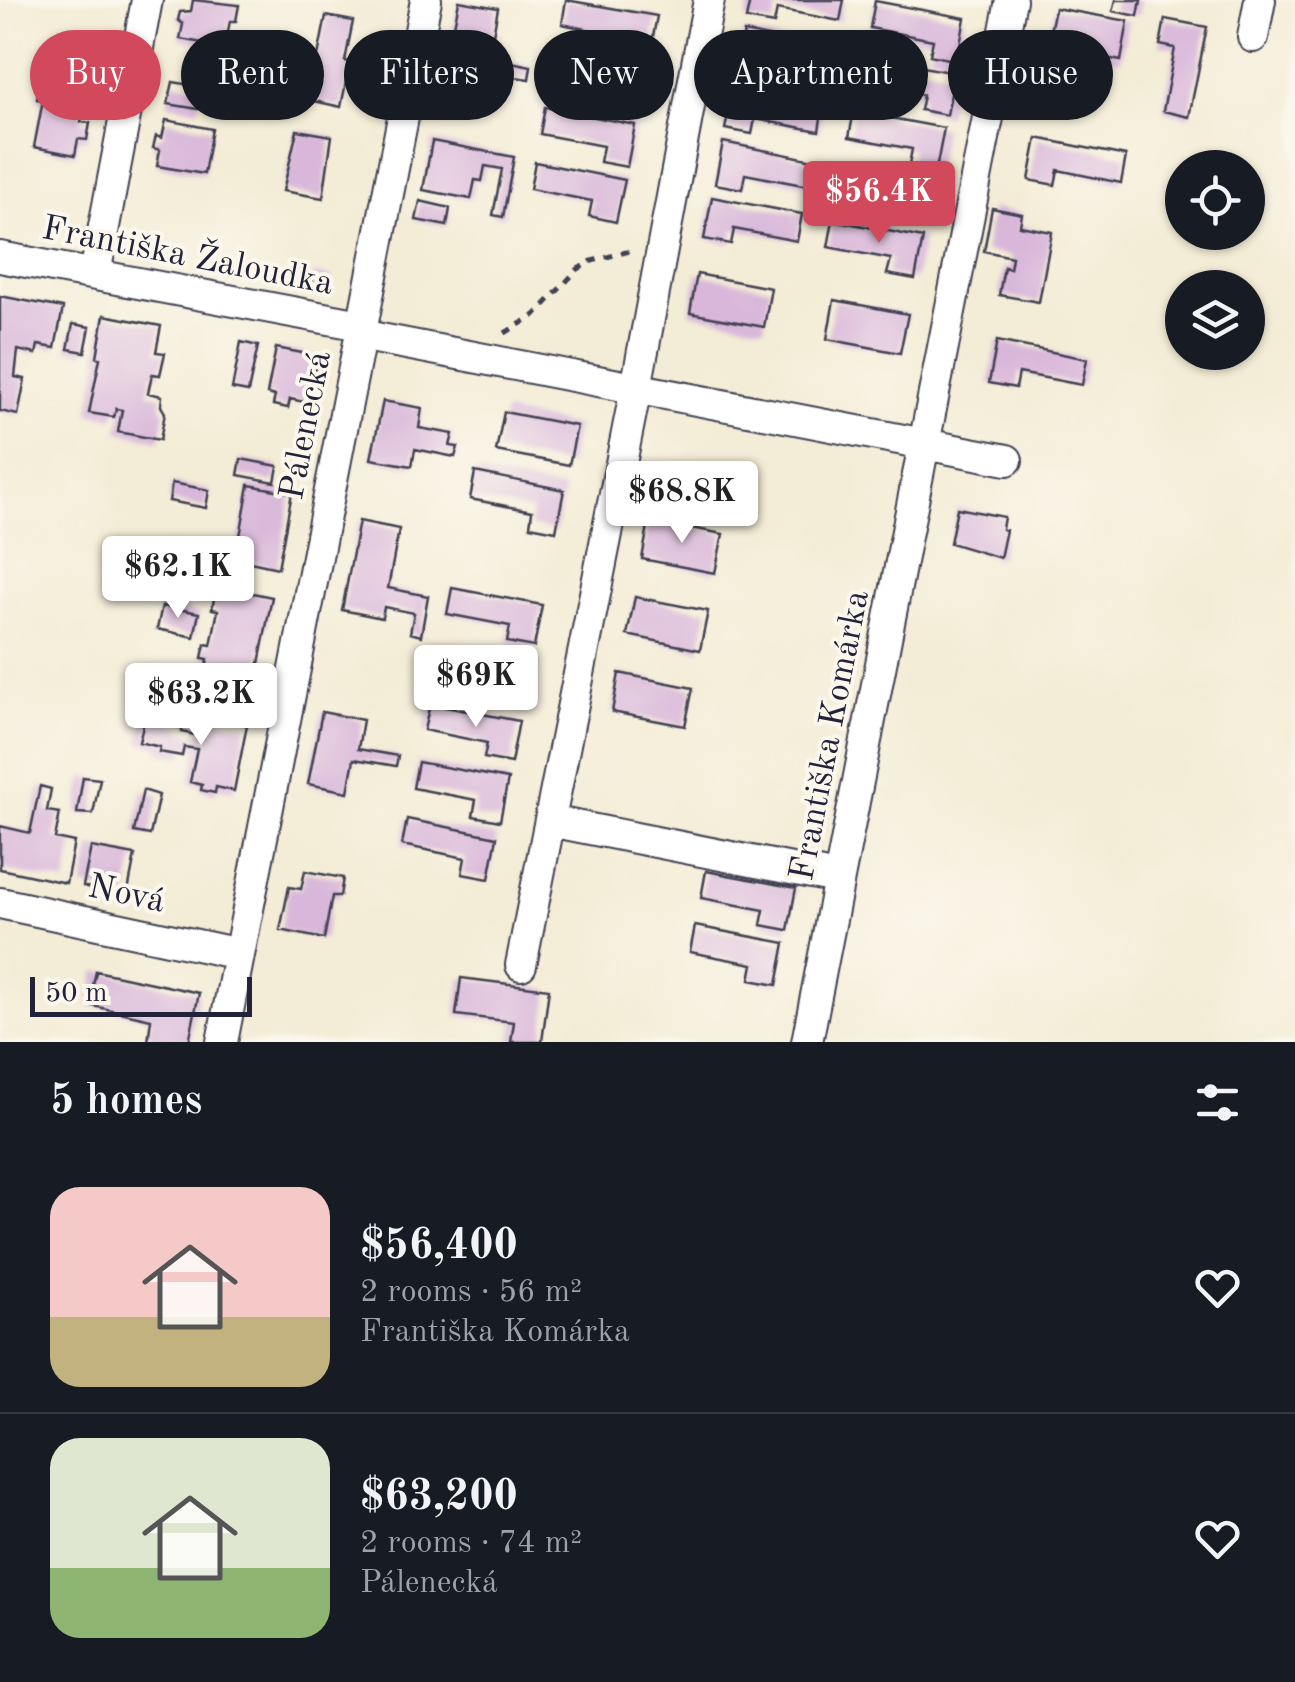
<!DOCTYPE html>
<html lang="en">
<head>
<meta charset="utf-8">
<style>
  :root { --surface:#171b24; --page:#20242c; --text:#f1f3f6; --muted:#9ea1a6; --line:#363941; --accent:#d1495b }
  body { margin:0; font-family:"Old Standard TT",serif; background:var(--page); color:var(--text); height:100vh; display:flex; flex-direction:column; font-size:38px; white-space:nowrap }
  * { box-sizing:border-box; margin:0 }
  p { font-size:32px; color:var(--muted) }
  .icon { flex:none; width:55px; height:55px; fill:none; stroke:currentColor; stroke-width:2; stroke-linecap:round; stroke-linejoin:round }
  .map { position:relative; height:1042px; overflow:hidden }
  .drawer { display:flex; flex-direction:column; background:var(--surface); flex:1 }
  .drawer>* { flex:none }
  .hud { position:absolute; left:30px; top:30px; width:1235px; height:90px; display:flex; gap:20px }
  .fabs { position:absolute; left:1165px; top:150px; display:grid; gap:20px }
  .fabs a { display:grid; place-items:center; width:100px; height:100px; border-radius:50%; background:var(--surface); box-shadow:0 2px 8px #0004; font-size:50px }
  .scale { position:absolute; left:30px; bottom:25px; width:222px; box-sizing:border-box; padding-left:10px; border:5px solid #22223b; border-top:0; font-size:28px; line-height:35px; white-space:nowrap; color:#22223b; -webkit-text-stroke:8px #fbf7ec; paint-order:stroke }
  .price { position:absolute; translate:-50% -85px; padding:0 22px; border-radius:10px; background:#fff; color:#222; font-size:32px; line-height:65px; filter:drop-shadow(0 2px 5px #0008) }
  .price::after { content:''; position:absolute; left:50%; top:60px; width:30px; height:22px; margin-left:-15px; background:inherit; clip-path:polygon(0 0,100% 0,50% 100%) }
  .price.current { background:var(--accent); color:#fff }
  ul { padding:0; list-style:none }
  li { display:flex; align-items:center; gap:30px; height:250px; padding:0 50px }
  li+li { border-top:2px solid var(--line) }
  li span { display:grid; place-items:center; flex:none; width:280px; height:200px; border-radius:30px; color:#555 }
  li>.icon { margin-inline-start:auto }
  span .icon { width:120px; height:120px; fill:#fffc; stroke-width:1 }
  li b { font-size:42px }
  h2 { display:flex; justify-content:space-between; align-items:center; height:120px; padding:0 50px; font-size:42px }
  .pill { padding:0 35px; border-radius:45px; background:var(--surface); box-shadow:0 2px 8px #0004; font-size:35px; line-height:90px }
  .pill.current { background:var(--accent); color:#fff }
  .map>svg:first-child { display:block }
  .building { fill:#d9b7da }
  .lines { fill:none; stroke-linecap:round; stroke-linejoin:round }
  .street-casing { stroke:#414052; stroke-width:34 }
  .path { stroke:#414052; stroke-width:5; stroke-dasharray:8 8; stroke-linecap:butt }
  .street { stroke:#fff; stroke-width:30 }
  .labels { text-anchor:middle; stroke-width:8; stroke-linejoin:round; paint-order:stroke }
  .street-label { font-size:35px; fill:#22223b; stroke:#fbf7ec }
</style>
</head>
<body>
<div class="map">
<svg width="1295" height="1042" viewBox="0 0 1295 1042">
  <rect width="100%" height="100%" fill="#fbf7ec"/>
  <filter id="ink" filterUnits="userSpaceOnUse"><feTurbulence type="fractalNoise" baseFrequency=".01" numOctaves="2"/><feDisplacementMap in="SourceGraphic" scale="20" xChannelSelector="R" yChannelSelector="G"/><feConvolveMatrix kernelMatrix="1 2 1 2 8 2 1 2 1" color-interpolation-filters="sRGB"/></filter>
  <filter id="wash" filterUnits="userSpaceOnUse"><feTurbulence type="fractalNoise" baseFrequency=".0048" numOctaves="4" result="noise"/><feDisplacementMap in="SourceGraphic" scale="40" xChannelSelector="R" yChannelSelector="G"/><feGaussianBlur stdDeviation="2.25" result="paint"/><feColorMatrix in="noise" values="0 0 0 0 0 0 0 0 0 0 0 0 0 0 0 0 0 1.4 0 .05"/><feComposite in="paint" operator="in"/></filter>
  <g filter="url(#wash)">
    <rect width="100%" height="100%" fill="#f3ecd6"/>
    <g id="blocks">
      <path class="building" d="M193,0l46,5 -3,16h-6l-5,26 -45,-8 3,-15 -5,-4 2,-8 11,-1z
        M566,0l91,16 -8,41 -27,-5 3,-15 -63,-13z
        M750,0h94l-4,21 -63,-12 -3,15 -28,-5z
        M1116,0h25l-3,16 -25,-5z
        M459,1l39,7 -17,93 -40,-8z
        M875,1l90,17 -8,43 -27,-6 3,-15 -63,-12z
        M1055,8l73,13 -7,40 -74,-15z
        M326,16l27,5 -8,40 5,1 -9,45 -36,-8 2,-9h-5l3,-14 4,1 5,-22 4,1z
        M1165,19l42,8 -18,90 -26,-6 12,-63 -15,-3z
        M744,32l90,18 -5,26 -63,-12 -3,15 -27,-5z
        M556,53l90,17 -8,42 -27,-5 3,-16 -63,-12z
        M865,56l90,17 -8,42 -27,-5 3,-15 -63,-13z
        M511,62l20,4 -2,13 -21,-3z
        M41,78l41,8 -4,18 6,2 -3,16 9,1 -3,17 -9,-1 -3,16 -41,-8 9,-47 -6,-1z
        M173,82l29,5 -4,22 -30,-5z
        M734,87l89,18 -4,26 -64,-12 -3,15 -27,-5z
        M545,107l90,18 -8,42 -27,-5 3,-16 -63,-12z
        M854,111l90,17 -8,42 -27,-5 3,-16 -63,-12z
        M166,120l46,9 -8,45 -47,-8 3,-16 -7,-2 3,-12 6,2z
        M297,130l35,6 -9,62 -40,-7z
        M1037,138l89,18 -5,27 -63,-13 -3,15 -26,-5z
        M432,141l82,16 -11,60 -10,-2 9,-46 -17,-3 -3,15 -7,-1 -4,19 -48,-9z
        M723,142l90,18 -5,26 -63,-12 -3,15 -27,-5z
        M535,162l90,18 -9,42 -27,-6 3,-15 -62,-12z
        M843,166l90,17 -8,42 -27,-6 3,-15 -63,-12z
        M712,197l90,17 -5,27 -63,-12 -3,15 -27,-5z
        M420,201l30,7 -3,18 -31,-6z
        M992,208l30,6 -2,12 32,6 -13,70 -40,-7 5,-28 6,2 2,-12 -28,-6z
        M833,220l90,18 -8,41 -28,-5 4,-15 -63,-12z
        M314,274l18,3 -2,14 -20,-3z
        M697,274l74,14 -7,39 -74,-14z
        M0,296l63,12 -8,40 -17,-3 -2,9 -18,-4 -3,27 10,2 -7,36 -18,-4z
        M834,300l74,14 -8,39 -73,-14z
        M104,315l57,11 -5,26 9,1 -5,22 -8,-1 -4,19 14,3 -1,10 4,7 -5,27 -42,-8 4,-22 -6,-1 -2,8 -25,-4 11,-55 -3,-1z
        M73,324l17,3 -5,25 -17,-3z
        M997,341l90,18 -5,26 -63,-12 -3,15 -27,-5z
        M241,342l17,4 -10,46 -16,-3z
        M276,348l42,8 -9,47 -19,-4 -2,9 -15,-3 2,-9 -8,-2z
        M383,401l39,7 -3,20 34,6 -3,12 8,1 -3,10 -40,-8 -3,17 -41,-7z
        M504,412l73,14 -8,39 -73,-14z
        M241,459l37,7 -3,16 -37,-7z
        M475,472l89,18 -8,41 -26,-5 2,-15 -62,-12z
        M172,483l37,7 -3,18 -37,-7z
        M249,485l43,8 -14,75 -42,-9z
        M957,508l47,9 -2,12 4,1 -6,28 -50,-15z
        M649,520l74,14 -8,39 -73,-14z
        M359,521l40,8 -11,59 40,8 -7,40 -11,-3 4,-20 -30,-6 -2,11 -40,-8z
        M170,544l29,6 -3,15 -29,-5z
        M223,587l49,10 -16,82 -50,-11 2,-9 -6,-1 3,-14 6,1 7,-35 -6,-1 3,-15 6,1z
        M452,588l90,17 -8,42 -27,-5 3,-16 -63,-12z
        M635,597l73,14 -8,39 -73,-15z
        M162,606l37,7 -5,24 -37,-8z
        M441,646l90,18 -8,41 -27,-5 3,-15 -63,-13z
        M619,673l74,15 -8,38 -73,-14z
        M157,677l27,6 -4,19 -27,-5z
        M430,704l89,17 -8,42 -27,-5 3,-15 -63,-13z
        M167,710l11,2 -3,15 7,1v4l17,4 5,-20 43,9 -13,66 -18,-4 -1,6 -14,-3 1,-5 -12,-3 7,-33 -13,-2 -2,9 -23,-4 1,-5 -21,-5 7,-28 20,4z
        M322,712l41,8 -5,29 40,7 -2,10 -42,-7 -6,33 -40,-8z
        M418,762l90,17 -8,42 -27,-5 3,-16 -63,-12z
        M83,777l17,2 -7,35 -16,-1z
        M40,786l11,3 -4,22 13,2 -5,25 19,4 -8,41 -66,-14v-43l30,7z
        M143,790l16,5 -9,40 -16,-3z
        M407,819l90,18 -8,42 -27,-5 3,-16 -63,-13z
        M91,847l44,8 -8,41 -44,-10z
        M305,871l38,7 -3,18h-8l-8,43 -44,-9 9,-43 12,2z
        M706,871l90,17 -8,42 -27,-5 3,-15 -63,-12z
        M695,926l90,17 -8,42 -27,-5 3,-16 -63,-12z
        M96,971l103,22 -10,49h-41l3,-23 -62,-14z
        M461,978l88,11 -7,53h-31l3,-20 -58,-7z"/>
    </g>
  </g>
  <g filter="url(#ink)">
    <use href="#blocks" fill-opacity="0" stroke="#414052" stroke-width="2.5"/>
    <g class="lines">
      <g class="street-casing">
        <path id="street" d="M1253,37l7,-37
          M0,257l361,68
          M95,274l52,-274
          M360,335l647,125
          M550,821l287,57
          M0,903l239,51
          M521,965l115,-577 73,-388
          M222,1042l204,-1042
          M807,1042l204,-1042"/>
      </g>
      <path class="path" d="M505,333l30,-18 43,-46 14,-8 38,-10"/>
      <use href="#street" class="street"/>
    </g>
  </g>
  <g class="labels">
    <g class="street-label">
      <text transform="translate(188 254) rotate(11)" y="12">Františka Žaloudka</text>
      <text transform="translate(304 425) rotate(-79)" y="12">Pálenecká</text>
      <text transform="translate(828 735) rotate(-79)" y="12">Františka Komárka</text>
      <text transform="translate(127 892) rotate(12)" y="12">Nová</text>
    </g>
  </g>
</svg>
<div class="fabs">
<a><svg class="icon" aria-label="locate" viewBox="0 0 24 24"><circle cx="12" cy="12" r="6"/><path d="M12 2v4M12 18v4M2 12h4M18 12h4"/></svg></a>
<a><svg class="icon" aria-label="layers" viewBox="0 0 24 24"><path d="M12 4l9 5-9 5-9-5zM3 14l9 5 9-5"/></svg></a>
</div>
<div class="scale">50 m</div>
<b class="price current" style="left:879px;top:246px">$56.4K</b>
<b class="price" style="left:682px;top:546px">$68.8K</b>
<b class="price" style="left:178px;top:621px">$62.1K</b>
<b class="price" style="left:476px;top:730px">$69K</b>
<b class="price" style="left:201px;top:748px">$63.2K</b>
<div class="hud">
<a class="pill current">Buy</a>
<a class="pill">Rent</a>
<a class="pill">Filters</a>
<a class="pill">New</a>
<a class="pill">Apartment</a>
<a class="pill">House</a>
</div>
</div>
<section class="drawer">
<h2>5 homes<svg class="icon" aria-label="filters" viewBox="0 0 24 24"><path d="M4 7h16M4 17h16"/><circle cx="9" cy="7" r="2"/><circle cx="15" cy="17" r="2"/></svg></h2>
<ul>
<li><span style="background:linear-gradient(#f6c9c9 65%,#c2b280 0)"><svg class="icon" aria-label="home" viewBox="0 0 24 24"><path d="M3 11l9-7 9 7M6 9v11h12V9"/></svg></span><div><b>$56,400</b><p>2 rooms · 56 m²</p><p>Františka Komárka</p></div><svg class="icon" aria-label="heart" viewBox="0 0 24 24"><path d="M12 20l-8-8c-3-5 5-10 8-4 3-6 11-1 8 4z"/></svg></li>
<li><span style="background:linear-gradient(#dfe7d0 65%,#8fb573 0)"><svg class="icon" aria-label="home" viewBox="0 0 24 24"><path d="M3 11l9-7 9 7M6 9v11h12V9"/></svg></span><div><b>$63,200</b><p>2 rooms · 74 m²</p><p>Pálenecká</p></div><svg class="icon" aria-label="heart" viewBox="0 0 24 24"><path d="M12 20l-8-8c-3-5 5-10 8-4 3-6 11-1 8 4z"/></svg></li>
</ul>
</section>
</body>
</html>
